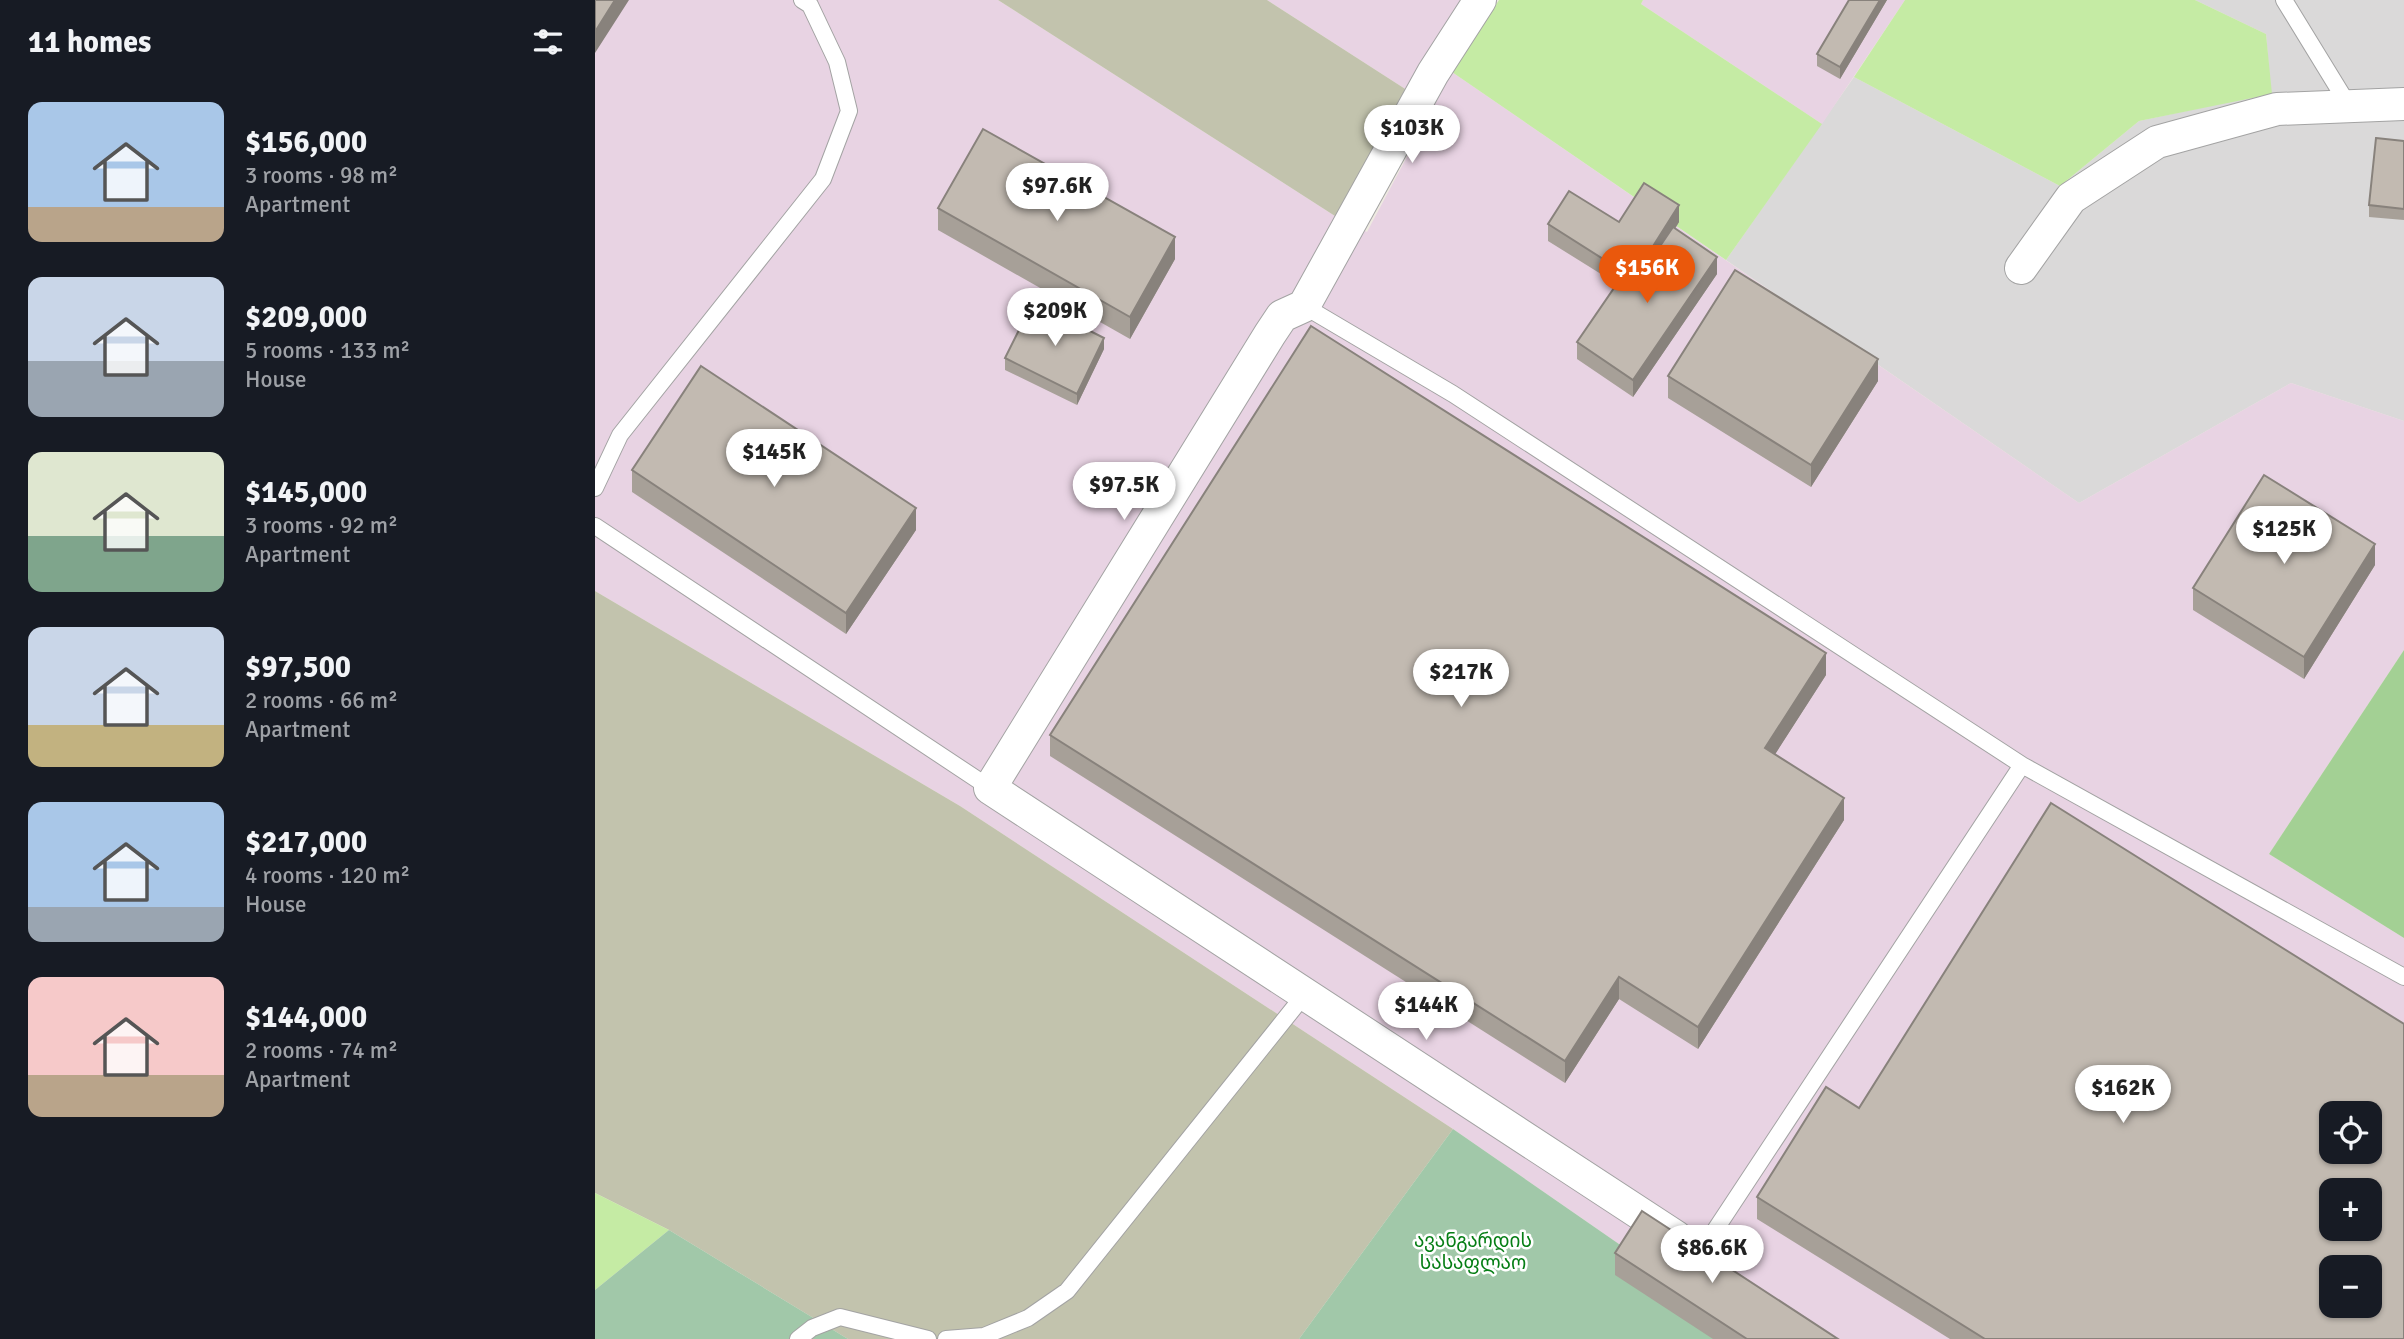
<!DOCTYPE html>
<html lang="en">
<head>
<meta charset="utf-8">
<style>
  :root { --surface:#171b24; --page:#20242c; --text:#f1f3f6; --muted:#9ea1a6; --accent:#ea580c }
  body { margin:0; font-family:Signika,"Noto Sans Georgian",sans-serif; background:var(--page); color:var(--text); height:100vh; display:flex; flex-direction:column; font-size:26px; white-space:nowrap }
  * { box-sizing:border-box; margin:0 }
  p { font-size:23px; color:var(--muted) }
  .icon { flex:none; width:38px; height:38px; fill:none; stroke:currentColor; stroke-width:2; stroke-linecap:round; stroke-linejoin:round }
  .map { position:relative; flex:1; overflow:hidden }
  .drawer { display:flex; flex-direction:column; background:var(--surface); width:595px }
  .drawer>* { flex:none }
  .controls { position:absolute; left:1724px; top:1101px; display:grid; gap:14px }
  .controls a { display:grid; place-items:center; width:63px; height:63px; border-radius:14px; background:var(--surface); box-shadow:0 2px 5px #0004; font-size:35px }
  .price { position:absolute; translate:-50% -60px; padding:0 16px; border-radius:24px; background:#fff; color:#222; font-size:23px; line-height:46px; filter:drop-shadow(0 2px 4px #0008) }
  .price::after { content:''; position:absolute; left:50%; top:42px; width:21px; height:16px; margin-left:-10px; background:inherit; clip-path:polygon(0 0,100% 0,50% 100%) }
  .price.on { background:var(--accent); color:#fff }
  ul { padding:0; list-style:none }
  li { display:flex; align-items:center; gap:21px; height:175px; padding:0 28px }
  li span { display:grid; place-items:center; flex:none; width:196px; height:140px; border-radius:14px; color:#555 }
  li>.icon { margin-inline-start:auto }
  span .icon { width:84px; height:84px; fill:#fffc; stroke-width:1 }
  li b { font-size:30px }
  h2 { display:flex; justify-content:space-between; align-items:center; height:84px; padding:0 28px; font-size:30px }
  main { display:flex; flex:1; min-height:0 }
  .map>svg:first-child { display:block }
  .residential { fill:#dad9d9 }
  .industrial { fill:#e8d3e3; fill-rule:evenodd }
  .construction { fill:#c2c3ad }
  .grass { fill:#c5eba4 }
  .forest { fill:#a3d094 }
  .cemetery { fill:#a1c8a9 }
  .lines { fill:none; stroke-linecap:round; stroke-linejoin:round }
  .service-casing { stroke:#a3a3a3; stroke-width:18 }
  .minor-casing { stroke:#a3a3a3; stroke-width:34 }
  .service { stroke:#fff; stroke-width:16 }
  .minor { stroke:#fff; stroke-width:32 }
  .wall { fill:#a7a098 }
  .shaded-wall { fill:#88827c }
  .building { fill:#c2bab1; stroke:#88827c; stroke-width:2; fill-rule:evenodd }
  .labels { text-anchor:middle; stroke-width:5; stroke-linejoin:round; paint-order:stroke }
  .park-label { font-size:19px; fill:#067e15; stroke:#fff }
</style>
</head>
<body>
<main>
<section class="drawer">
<h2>11 homes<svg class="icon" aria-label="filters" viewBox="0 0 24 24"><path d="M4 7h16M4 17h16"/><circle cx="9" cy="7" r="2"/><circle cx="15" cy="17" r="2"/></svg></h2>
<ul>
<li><span style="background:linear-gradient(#a9c7e8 75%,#b9a48a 0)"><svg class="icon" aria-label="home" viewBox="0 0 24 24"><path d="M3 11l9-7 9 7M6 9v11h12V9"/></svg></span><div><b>$156,000</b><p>3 rooms · 98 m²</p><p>Apartment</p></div></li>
<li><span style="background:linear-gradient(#c9d6e8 60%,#9aa5b1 0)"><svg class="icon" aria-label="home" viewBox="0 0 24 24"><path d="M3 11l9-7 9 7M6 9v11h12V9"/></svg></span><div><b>$209,000</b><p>5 rooms · 133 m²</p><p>House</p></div></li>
<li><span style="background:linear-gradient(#dfe7d0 60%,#7fa58c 0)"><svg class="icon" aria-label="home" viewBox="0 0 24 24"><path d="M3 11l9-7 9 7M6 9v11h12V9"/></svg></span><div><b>$145,000</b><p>3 rooms · 92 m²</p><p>Apartment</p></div></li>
<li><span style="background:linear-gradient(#c9d6e8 70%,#c2b280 0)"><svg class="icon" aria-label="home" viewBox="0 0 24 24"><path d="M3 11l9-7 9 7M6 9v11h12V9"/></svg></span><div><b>$97,500</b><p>2 rooms · 66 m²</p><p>Apartment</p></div></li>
<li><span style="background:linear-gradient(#a9c7e8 75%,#9aa5b1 0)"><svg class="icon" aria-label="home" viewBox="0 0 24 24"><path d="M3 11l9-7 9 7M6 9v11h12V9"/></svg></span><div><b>$217,000</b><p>4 rooms · 120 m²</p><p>House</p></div></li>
<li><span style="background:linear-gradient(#f6c9c9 70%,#b9a48a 0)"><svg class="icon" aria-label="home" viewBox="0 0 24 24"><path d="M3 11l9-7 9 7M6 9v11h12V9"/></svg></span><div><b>$144,000</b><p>2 rooms · 74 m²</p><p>Apartment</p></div></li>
</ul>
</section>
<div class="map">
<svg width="1809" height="1339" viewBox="0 0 1809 1339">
  <rect width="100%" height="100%" fill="#eeeae1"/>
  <path class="residential" d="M1600,0h209v421l-113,-38 -212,120 -353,-243 128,-183 206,109 79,-65 132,-28 -5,-59z"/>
  <path class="industrial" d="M0,0h403l337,216 32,16 85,-160 627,431 212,-120 113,38v229l-135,204 135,84v401h-648l-303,-210 -493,-323 -365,-215zM1736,1113h38v39h-38zM1736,1190h38v38h-38zM1736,1267h38v39h-38z
    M672,0h197l-51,94z
    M1048,0h262l-83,124 -181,-120z"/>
  <path class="construction" d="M403,0h269l146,94 -78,122z
    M0,591l365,215 493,323 -154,210h-451l-179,-109 -74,-37z"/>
  <path class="grass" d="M904,0h144l-2,4 181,120 -96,136 -274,-188z
    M1310,0h290l71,34 6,60 -133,27 -79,65 -206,-109z
    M0,1193l74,37 -74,60z"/>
  <path class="forest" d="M1809,650v288l-135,-84z"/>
  <path class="cemetery" d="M858,1129l303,210h-457z
    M74,1230l179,109h-253v-49z"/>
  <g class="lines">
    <g class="service-casing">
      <path id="service" d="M1689,0l65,106
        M709,306l149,88 569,371 382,212
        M0,488l25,-53 203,-256 26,-68 -12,-49 -27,-57 -8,-5
        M0,526l395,262
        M1105,1253l322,-488
        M203,1339l14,-11 28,-11 88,22
        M351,1339l38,-3 44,-18 39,-27 238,-297"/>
    </g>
    <g class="minor-casing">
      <path id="minor" d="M885,0l-47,73 -129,233 -22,10 -12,18 -280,454 686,449
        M1426,268l50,-70 86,-56 120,-33 127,-5"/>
    </g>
    <use href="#service" class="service"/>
    <use href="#minor" class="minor"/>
  </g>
  <path class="wall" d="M1254,0h38l-47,79 -23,-13v-12z
    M1809,141v79l-35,-3v-12z
    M343,208l237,51 -45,80 -192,-109z
    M1024,222h60l-4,7 42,45 -84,123 -56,-38v-17l40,-58 -69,-43v-17z
    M509,349l-27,56 -72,-35v-12z
    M1073,376l210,5 -67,106 -143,-89z
    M37,470l284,60 -70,104 -214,-142z
    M1780,565l-71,114 -111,-69v-22z
    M1231,675l-51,79 69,66 -146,229 -79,-50 -54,84 -515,-327v-21z
    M1264,1108l545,231h-454l-193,-120v-22z
    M1020,1253l223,86h-125l-98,-64z"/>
  <path class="shaded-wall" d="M20,0h14l-34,53v-21z
    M1285,0h7l-47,79v-12z
    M1084,205v17l-46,72v-16z
    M580,237v22l-45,80v-22z
    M1122,257v17l-84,123v-17z
    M509,338v11l-27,56v-11z
    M1283,359v22l-67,106v-22z
    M321,508v22l-70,104v-21z
    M1780,544v21l-71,114v-22z
    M1231,653v22l-61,95v-22z
    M1249,798v22l-146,229v-22z
    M1024,977v22l-54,84v-22z"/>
  <path class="building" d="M0,0h20l-20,32z
    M1254,0h31l-40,67 -23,-13z
    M388,129l192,108 -45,80 -192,-109z
    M1781,138l28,3v68l-35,-4z
    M1049,183l35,22 -46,73 -85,-54 21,-33 50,31z
    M1078,227l44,30 -84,123 -56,-38 46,-67 12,8z
    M1140,270l143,89 -67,106 -143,-89z
    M438,302l71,36 -27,56 -72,-36z
    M716,326l515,327 -61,95 79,50 -146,229 -79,-50 -54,84 -515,-326z
    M106,366l215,142 -70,105 -214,-143z
    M1669,475l111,69 -71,113 -111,-69z
    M1456,803l353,221v315h-419l-228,-142 69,-110 33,21zM1736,1113h38v39h-38zM1736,1190h38v38h-38zM1736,1267h38v39h-38z
    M1047,1211l196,128h-91l-132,-86z"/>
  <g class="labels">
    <g class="park-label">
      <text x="878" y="1247">ავანგარდის<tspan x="878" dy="22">სასაფლაო</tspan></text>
    </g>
  </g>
</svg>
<div class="controls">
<a><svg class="icon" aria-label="locate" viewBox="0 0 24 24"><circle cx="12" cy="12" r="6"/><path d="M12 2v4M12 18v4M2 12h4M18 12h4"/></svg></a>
<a>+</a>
<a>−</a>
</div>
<b class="price" style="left:817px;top:165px">$103K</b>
<b class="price" style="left:462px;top:223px">$97.6K</b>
<b class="price on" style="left:1052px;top:305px">$156K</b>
<b class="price" style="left:460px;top:348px">$209K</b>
<b class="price" style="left:179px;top:489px">$145K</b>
<b class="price" style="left:529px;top:522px">$97.5K</b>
<b class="price" style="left:1689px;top:566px">$125K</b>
<b class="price" style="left:866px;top:709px">$217K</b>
<b class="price" style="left:831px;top:1042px">$144K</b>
<b class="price" style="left:1528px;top:1125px">$162K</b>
<b class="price" style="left:1117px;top:1285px">$86.6K</b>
</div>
</main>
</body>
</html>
